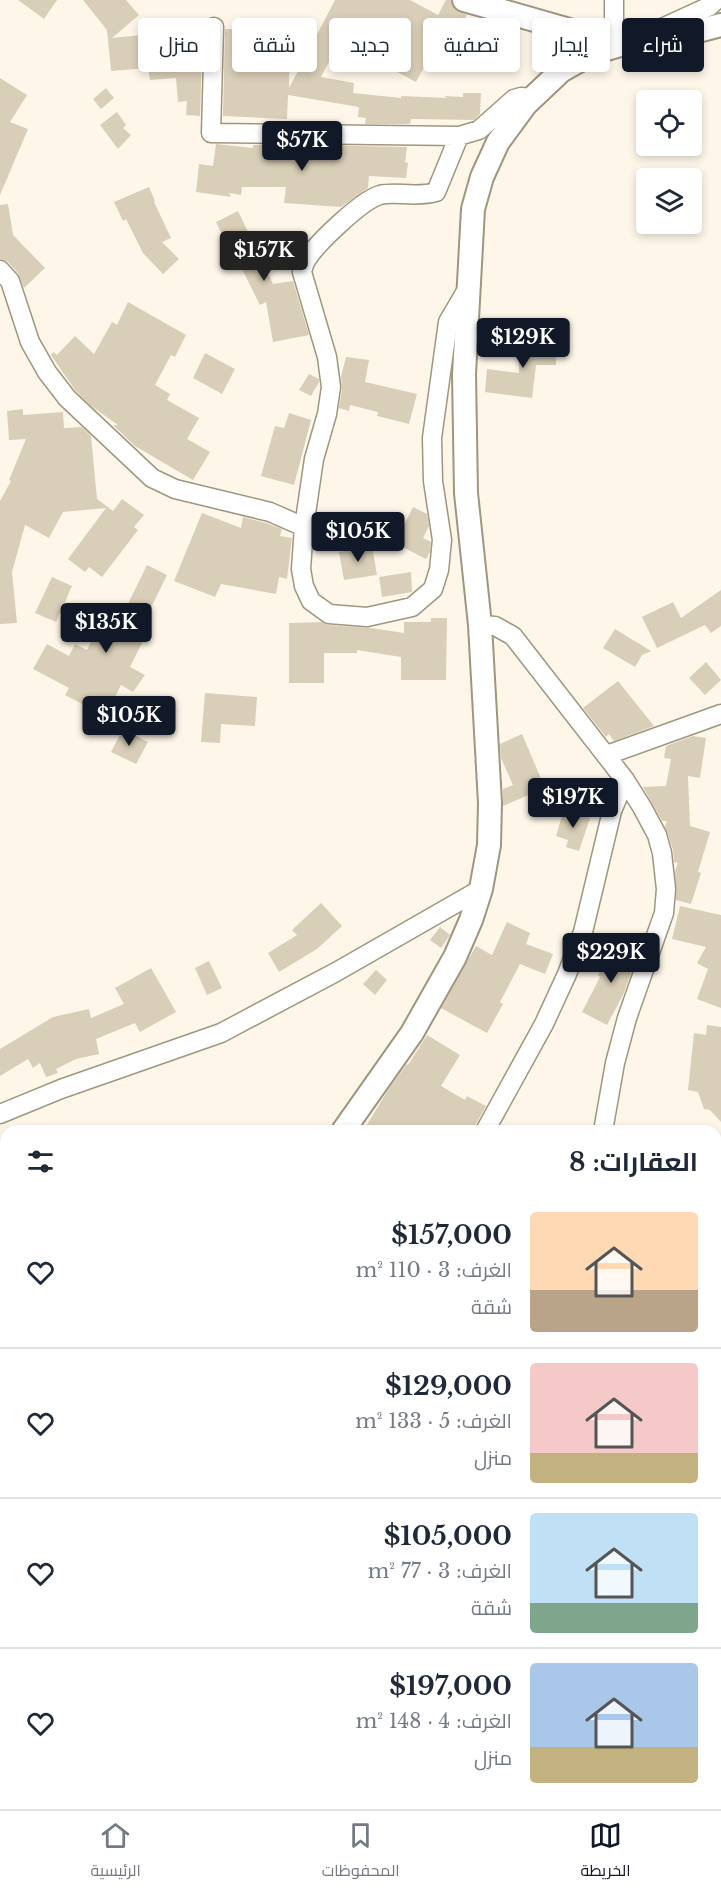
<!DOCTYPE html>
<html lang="ar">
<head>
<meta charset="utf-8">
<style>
  :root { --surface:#fff; --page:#f6f6f7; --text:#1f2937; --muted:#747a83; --line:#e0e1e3; --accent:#111827 }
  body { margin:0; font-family:"Libre Baskerville",Cairo,serif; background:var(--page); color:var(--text); direction:rtl; height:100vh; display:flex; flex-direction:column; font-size:22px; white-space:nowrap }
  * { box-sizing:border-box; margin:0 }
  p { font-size:20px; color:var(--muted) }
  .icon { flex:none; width:33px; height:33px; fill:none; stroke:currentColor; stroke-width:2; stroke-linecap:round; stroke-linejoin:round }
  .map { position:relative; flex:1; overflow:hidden; direction:ltr }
  .details { position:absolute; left:0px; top:1125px; width:722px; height:684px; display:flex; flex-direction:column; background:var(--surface); border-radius:18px 18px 0 0; box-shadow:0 3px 9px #0003; direction:rtl }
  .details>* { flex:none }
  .banner { position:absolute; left:18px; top:18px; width:686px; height:54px; direction:rtl; display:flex; gap:12px }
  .controls { position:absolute; left:636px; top:90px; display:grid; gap:12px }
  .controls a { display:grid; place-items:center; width:66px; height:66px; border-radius:6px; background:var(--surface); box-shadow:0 3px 9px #0003; font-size:30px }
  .price { position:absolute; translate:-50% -51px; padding:0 14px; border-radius:6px; background:var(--accent); color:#fff; font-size:20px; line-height:39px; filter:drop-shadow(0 2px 3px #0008) }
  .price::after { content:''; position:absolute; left:50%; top:36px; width:18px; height:14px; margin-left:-9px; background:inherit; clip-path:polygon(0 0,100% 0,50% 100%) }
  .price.current { background:#222; color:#fff }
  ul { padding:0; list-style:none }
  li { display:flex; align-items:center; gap:18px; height:150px; padding:0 24px }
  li+li { border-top:2px solid var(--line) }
  li span { display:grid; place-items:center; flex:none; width:168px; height:120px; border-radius:6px; color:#555 }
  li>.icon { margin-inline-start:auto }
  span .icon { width:72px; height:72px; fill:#fffc; stroke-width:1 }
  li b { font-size:26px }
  h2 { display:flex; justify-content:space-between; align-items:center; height:72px; padding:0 24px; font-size:26px }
  .chip { padding:0 21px; border-radius:6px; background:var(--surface); box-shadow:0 3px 9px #0003; font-size:21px; line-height:54px }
  .chip.current { background:var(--accent); color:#fff }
  .tabs { display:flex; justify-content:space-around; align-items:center; height:84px; border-top:2px solid var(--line); background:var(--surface); font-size:16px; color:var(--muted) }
  .tabs a { display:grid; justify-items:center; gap:3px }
  .tabs .current { color:var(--accent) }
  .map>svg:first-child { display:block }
  .building { fill:#d9ceb7 }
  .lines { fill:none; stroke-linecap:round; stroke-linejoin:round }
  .minor-casing { stroke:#a0967f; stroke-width:21 }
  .tertiary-casing { stroke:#a0967f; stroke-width:26 }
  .minor { stroke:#fff; stroke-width:18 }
  .tertiary { stroke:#fff; stroke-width:22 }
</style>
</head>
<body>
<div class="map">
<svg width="721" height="1809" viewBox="0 0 721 1809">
  <rect width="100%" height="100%" fill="#fef7e9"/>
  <path class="building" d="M18,0h39l-13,19z
    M83,0h43l13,15 -27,23 29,-3 2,20 30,-3 7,-32 23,5 -3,91 -14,-1 1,-14 -9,1 -2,-24 -26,2 -2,-12 -37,3 -4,-41z
    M335,0h75l28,15 8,-15h5l4,10 12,5 -22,38 -10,-6 -19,35 -76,-41 -19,36 33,6 -1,10 48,5v-2l46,2 -3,-2 19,1v-4h18l-1,21 -6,6 -58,-1h-5l-1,5h-45l1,-6 -8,-1 1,-10 -71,-12 -1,24 -64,-3 2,-87h41v-6h24l-1,65z
    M0,78l27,17 -17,27 18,7 -28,66z
    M106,88l8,10 -13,11 -8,-10z
    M117,112l9,13 -3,3 8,7 -13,14 -18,-24z
    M216,144l37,4v-3h23v8l30,2 1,-10 100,2 -2,15 3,1 -2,15 -37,-2 -1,12 -27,19 -57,-4 2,-16h-44l-1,8 -12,-2 2,4 -35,-5 3,-28 14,2z
    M149,187l6,14 -1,1 17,36 -9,4 17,17 -16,15 -20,-21 -17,-34 -3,2 -9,-19z
    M8,204l5,31 32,33 -21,20 -6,-15 -10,-11 -8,-3v-54z
    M238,211l35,73 20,-3 16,54 -36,7 -7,-40 -6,3 -19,-38 -3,1 -22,-46z
    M128,302l58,33 -11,22 -4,-2 -16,30 15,9 -3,6 32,18 -12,21 23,13 -17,28 -58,-34 -22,-21h5l-27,-19 -16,-16 -24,-35 2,-3 4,3 18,-19 19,18 18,-32 5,3z
    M556,339v26h-20l-4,33 -47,-6 2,-23 32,4v-33z
    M205,353l30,16 -13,25 -29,-16z
    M346,357l23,3 -4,22 52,12 -8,30 -32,-8 1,-4 -28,-7 -1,6 -10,-3 3,-19 -1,-12z
    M309,374l10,5v3l-8,14 -12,-6z
    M23,409v6l40,-3 1,16 18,-1 9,9 6,63 16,12 9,-12 22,16 -10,12 4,3 -36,47 -13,-10 -4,5 -17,-13 38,-51 -43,4 -14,26 -24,-13 -13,47 5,51 -17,1v-123l11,-20 -2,-1 17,-41 -17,1 -2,-29z
    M289,413l22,7 -17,65 -33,-9 14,-50 9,2z
    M413,507l14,7 2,12 -6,12 8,4 -1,10 -4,7 -31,-16z
    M202,513l39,15 2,-11 23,6 16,6 -2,7 12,2 -5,41 -8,-2 -3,17 -55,-10 -6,13 -41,-16z
    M372,546l5,29 -33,5 -5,-28z
    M147,565l20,10 -25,51 7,3 -19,38 15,8 -12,17 -12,-7 -23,47 -16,-16 8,-8 -25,-13 4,-7 -36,-19 14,-25 22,12 6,-12 12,6 21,-41 5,3 3,-6 9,4z
    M411,572l1,20 -30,5 -3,-20z
    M52,577l20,9 -16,36 -21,-9z
    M721,590v36l-10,7 -6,-8 -48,23 -15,-31 31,-15 8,16z
    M431,618h16l-1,62h-45v-23l-44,-7v3h-33v30h-35v-60l33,-1 6,3 43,3 33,5v-11h27z
    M615,629l36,22 -9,4 -7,12 -32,-19z
    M706,662l15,18 -16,15 -16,-17z
    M618,681l36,45 -40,15 -5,-7 -3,3 -23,-29z
    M205,693l52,4 -2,29 -34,-2 -1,19 -19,-1z
    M123,729l25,13 -12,22 -25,-12z
    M522,734l23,54 -42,18v-17l10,-4 -12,-27 -1,-14z
    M693,736l13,2 -6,40 -12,-2 2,50 20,6 -12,40 3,1 -10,31 -15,-4 -1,-29 3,-8 -4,-1 -1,-12 -8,-24 2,-5h-5l-19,-34 23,-1 5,-27 -7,-1 2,-12z
    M564,809l26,9 -11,33 -13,-4 2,-7 -12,-4z
    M321,903l21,23 -25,23 -38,23 -11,-19 29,-18 -5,-5z
    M680,906l41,9v93l-24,-9 11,-30 -11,-6 9,-16 -34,-8z
    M507,922l23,11 -4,11 27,10 -8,20 -25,-10 -20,38 3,2 -16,29 -46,-25 35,-62 16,9z
    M440,927l10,8 -9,13 -11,-8z
    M615,942l23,12 -15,41 -16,30 -25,-13 18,-35 -2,-2z
    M209,961l13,27 -15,7 -12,-27z
    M151,968l25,44 -36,20 -5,-9 -39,16 3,15 -23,5 -20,10 2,4 -12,4 -6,-14 -7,5 -5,-9 -28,17v-27l53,-32 36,-8 2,9 33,-14 -9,-16z
    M376,970l11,10 -12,15 -12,-11z
    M707,1025l14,2v95l-11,-12 -6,-1 -6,-17 -10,-2 6,-57 12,2z
    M427,1035l33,20 -19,31 24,14 2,-4 19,10 -14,25h-109l27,-44 17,-23 1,1z"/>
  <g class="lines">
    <g class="minor-casing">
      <path id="minor" d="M214,27l-3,106 248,3 20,-6 35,-31 7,-2 11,1
        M614,38v-38
        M640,38l70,-32 6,-6
        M459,136l-23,56c-20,6 -40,-1 -56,3 -18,5 -63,48 -73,64 -3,4 -4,9 -5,13l25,85 4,30 -4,27 -13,45 -10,68 -3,42 3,17 7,15 18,13 38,3 45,-10 21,-18 6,-19 3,-30 -9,-59 -1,-43 16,-116 21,-36
        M0,270l10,11 20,61 17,30 20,26 85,80 23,11 95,23 34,15
        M480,625l15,1 18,10 112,144 17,27 15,28 5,18 4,36 -2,24 -37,105 -12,45 -12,68
        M607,755l114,-41
        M0,1114l61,-25 160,-56 115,-61 145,-83
        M485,1131l59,-107 23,-50 16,-42 29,-121 13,-31
        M716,1171l5,-5
        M716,1324l5,-6
        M716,1472l5,-6
        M0,1485l6,-1
        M0,1596h6
        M716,1607l5,-7
        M0,1712l6,1
        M716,1755l5,-4
        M316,1803l1,6
        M0,1807l269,-4
        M394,1809l2,-6
        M480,1809l2,-6
        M583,1809l3,-6
        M631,1809l14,-6"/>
    </g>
    <g class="tertiary-casing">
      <path id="tertiary" d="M464,0l116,33 54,8 41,-4 46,-12
        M343,1131l69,-98 43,-76 16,-37 10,-31 8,-44 1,-42 -10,-178 -14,-132 -2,-119 9,-165 9,-32 16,-35 28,-38 35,-33 32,-18 41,-12
        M0,1430l6,-2"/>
    </g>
    <use href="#minor" class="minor"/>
    <use href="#tertiary" class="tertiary"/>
  </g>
</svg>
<div class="controls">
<a><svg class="icon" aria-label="locate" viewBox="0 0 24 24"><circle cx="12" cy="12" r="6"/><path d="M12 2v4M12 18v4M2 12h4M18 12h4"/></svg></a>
<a><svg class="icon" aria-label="layers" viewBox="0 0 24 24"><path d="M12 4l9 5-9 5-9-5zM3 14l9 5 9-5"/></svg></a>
</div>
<b class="price" style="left:302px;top:172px">$57K</b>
<b class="price current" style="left:264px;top:282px">$157K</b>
<b class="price" style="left:523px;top:369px">$129K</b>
<b class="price" style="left:358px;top:563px">$105K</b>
<b class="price" style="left:106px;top:654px">$135K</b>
<b class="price" style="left:129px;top:747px">$105K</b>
<b class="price" style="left:573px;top:829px">$197K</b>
<b class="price" style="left:611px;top:984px">$229K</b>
<div class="banner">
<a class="chip current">شراء</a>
<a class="chip">إيجار</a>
<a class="chip">تصفية</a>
<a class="chip">جديد</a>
<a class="chip">شقة</a>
<a class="chip">منزل</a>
</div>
<section class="details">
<h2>العقارات: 8<svg class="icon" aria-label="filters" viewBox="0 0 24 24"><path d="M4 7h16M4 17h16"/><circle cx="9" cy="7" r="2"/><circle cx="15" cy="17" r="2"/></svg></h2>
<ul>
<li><span style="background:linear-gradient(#ffd9b3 65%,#b9a48a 0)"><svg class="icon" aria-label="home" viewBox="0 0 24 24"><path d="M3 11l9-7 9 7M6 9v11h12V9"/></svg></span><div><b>$157,000</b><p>الغرف: 3 · 110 m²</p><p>شقة</p></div><svg class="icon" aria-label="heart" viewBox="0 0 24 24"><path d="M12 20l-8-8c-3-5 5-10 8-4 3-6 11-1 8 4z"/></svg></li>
<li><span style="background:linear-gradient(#f6c9c9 75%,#c2b280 0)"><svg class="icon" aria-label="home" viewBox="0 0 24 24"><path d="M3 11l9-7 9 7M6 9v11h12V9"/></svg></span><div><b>$129,000</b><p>الغرف: 5 · 133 m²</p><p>منزل</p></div><svg class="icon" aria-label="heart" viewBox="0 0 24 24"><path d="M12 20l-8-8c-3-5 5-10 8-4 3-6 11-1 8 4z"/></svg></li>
<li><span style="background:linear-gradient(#bfe0f5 75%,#7fa58c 0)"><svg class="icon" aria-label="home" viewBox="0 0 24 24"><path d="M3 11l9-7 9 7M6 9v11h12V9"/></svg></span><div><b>$105,000</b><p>الغرف: 3 · 77 m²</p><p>شقة</p></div><svg class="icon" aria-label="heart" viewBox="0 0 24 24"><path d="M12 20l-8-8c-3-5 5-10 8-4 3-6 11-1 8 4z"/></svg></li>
<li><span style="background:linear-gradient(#a9c7e8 70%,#c2b280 0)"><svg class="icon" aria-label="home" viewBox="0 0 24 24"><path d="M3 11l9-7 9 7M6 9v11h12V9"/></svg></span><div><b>$197,000</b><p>الغرف: 4 · 148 m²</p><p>منزل</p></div><svg class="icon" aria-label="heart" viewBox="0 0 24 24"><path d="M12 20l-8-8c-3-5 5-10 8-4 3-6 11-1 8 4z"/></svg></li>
</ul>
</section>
</div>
<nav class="tabs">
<a class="current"><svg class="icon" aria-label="map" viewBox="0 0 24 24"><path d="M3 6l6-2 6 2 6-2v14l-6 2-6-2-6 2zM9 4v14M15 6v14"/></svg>الخريطة</a>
<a><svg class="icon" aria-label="saved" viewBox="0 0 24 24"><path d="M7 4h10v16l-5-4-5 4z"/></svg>المحفوظات</a>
<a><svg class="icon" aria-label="home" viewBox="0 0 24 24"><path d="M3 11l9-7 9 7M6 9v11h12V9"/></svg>الرئيسية</a>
</nav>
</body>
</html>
